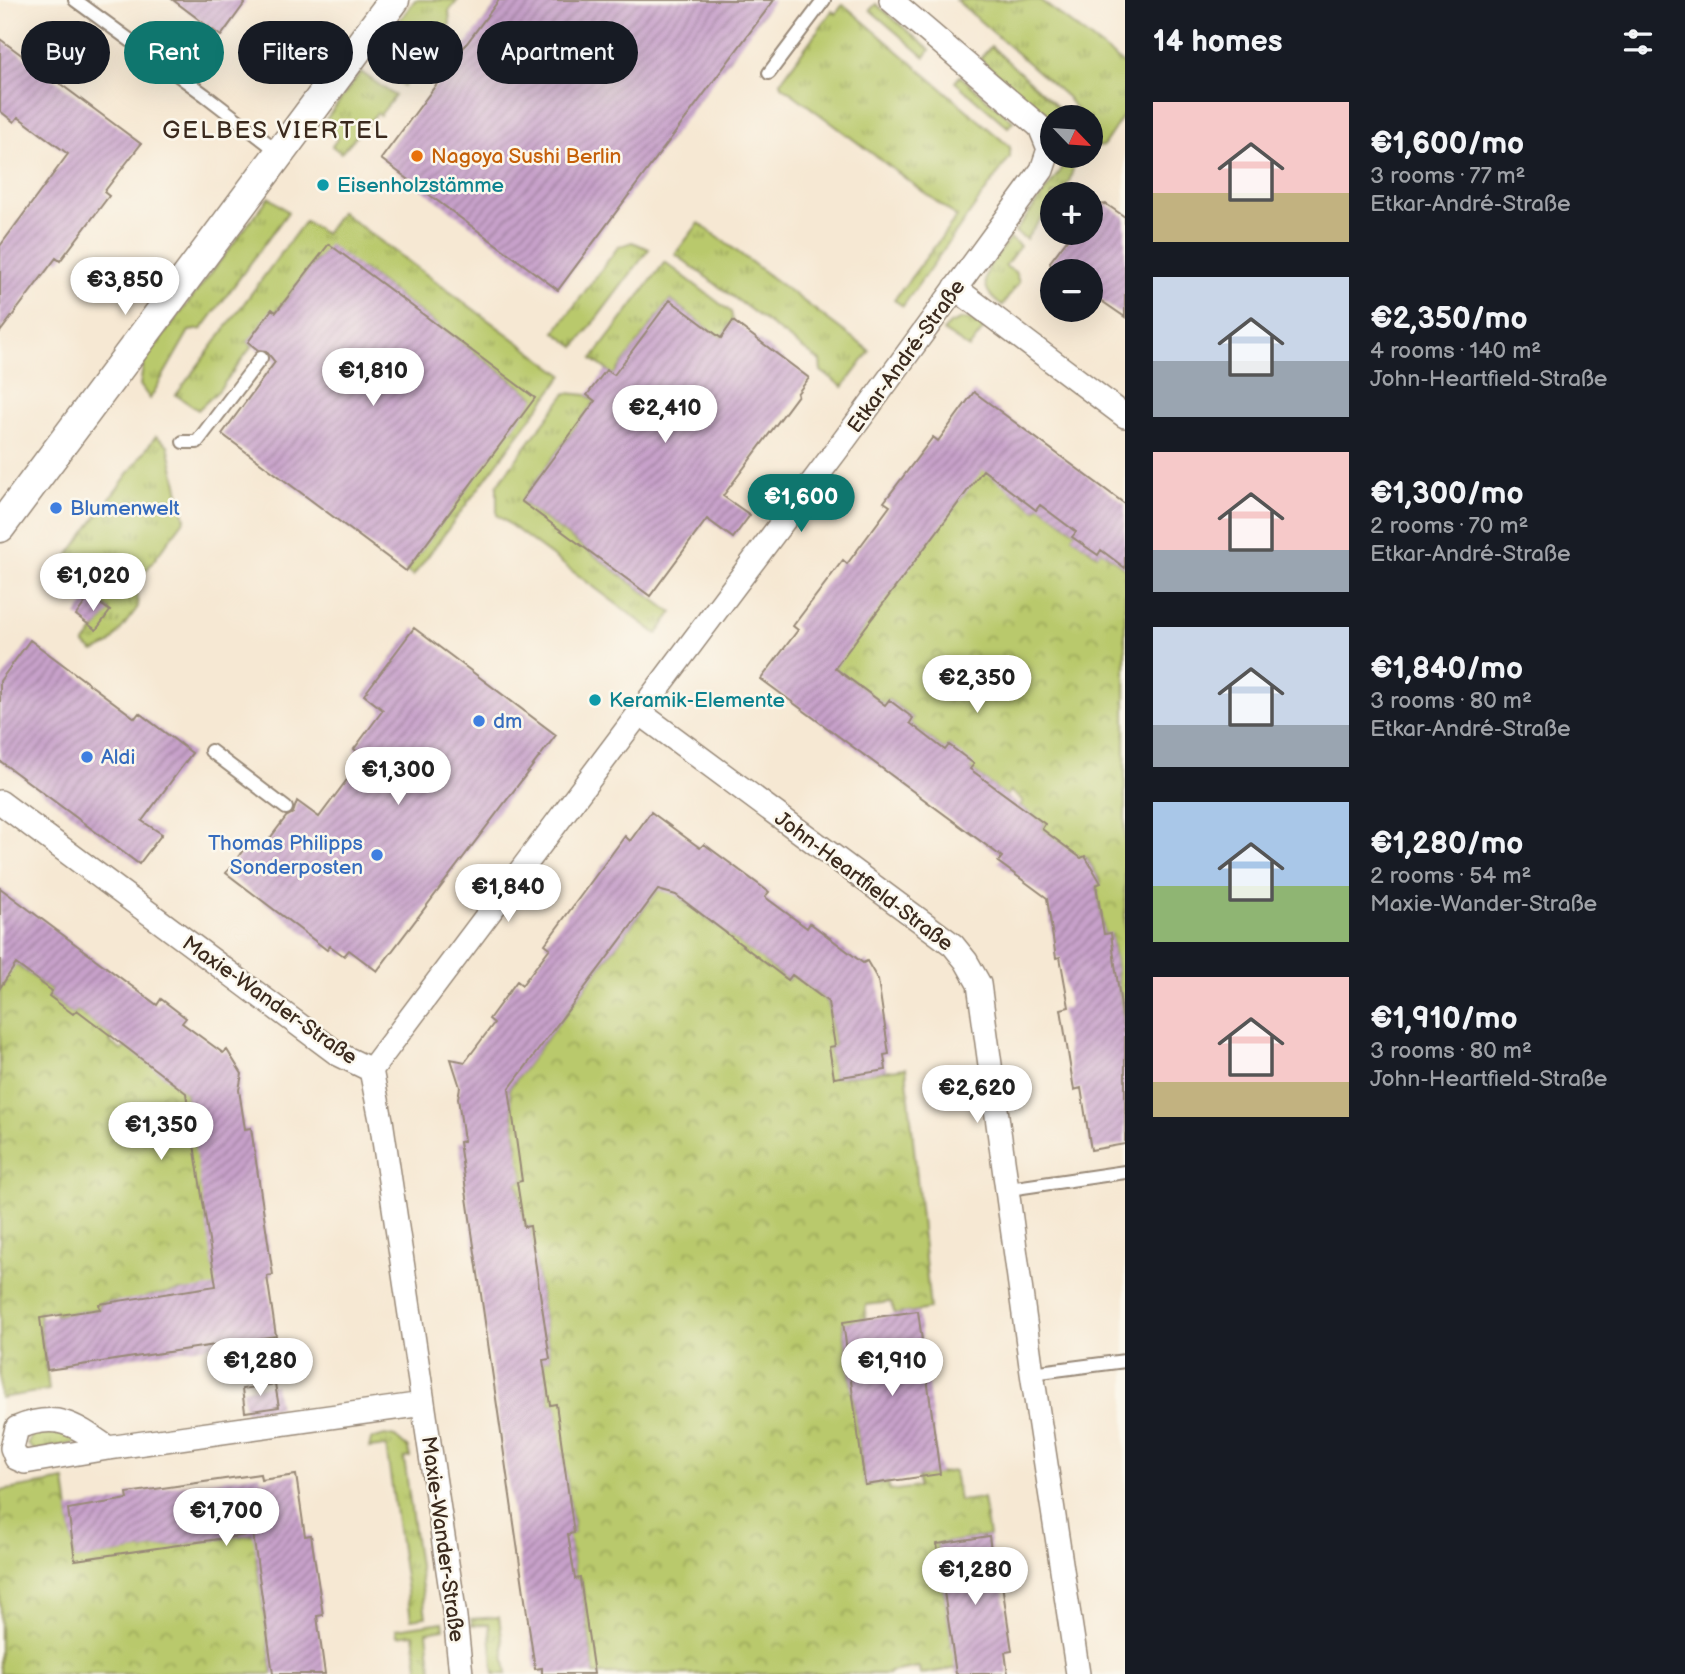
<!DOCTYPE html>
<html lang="en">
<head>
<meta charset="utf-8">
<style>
  :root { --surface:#171b24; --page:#242831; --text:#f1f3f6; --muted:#9ea1a6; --accent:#0f766e }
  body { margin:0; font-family:"Balsamiq Sans",sans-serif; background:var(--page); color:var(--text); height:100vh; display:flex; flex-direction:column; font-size:26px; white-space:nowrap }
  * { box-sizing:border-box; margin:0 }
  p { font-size:23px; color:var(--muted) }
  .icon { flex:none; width:38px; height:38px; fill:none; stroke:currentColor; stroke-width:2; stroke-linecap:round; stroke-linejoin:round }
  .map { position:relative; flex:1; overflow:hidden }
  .panel { display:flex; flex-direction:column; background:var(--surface); width:560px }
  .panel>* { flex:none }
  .hud { position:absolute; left:21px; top:21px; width:665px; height:63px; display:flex; gap:14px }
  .needle { width:46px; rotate:115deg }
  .tools { position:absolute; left:1040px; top:105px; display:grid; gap:14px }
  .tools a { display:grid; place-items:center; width:63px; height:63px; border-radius:50%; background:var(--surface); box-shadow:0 7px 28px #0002; font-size:35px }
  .price { position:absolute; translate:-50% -60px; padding:0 16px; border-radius:24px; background:#fff; color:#222; font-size:23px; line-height:46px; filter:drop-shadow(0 2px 4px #0008) }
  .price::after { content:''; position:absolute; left:50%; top:42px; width:21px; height:16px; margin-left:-10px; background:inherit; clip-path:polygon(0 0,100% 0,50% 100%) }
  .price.on { background:var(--accent); color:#fff }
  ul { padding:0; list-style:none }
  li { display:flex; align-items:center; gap:21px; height:175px; padding:0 28px }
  li span { display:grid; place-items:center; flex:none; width:196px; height:140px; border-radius:0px; color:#555 }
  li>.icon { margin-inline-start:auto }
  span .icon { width:84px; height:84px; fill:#fffc; stroke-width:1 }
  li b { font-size:30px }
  h2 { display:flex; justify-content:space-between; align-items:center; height:84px; padding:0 28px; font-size:30px }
  .chip { padding:0 24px; border-radius:32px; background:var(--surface); box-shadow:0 7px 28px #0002; font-size:24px; line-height:63px }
  .chip.on { background:var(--accent); color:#fff }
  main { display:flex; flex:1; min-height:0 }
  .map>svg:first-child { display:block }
  .grass { fill:url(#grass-tufts); stroke:#7a7a45; stroke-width:2 }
  .park { fill:url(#park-crowns); stroke:#7a7a45; stroke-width:2 }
  .building { fill:url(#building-hatch) }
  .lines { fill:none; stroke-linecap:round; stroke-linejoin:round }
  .service-casing { stroke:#988978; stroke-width:16 }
  .minor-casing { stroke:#988978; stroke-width:26 }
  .tertiary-casing { stroke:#988978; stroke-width:33 }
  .service { stroke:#fff; stroke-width:12 }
  .minor { stroke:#fff; stroke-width:23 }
  .tertiary { stroke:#fff; stroke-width:30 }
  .food-dot { fill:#e8710a; stroke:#fbf7ec; stroke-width:2.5 }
  .culture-dot { fill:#0f9aa8; stroke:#fbf7ec; stroke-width:2.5 }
  .shop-dot { fill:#3f7fe0; stroke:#fbf7ec; stroke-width:2.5 }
  .labels { text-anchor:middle; stroke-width:5; stroke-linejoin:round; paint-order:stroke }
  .food-label { font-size:21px; fill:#c56008; stroke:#fbf7ec; text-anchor:start }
  .culture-label { font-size:21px; fill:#0d838f; stroke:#fbf7ec; text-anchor:start }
  .street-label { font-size:21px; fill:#3b2a1e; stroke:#fbf7ec }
  .shop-label { font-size:21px; fill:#366cbe; stroke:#fbf7ec; text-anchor:start }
  .quarter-label { font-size:24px; letter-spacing:2px; fill:#3b2a1e; stroke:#fbf7ec }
</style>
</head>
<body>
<main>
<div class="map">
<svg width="1125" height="1674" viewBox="0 0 1125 1674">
  <defs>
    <pattern id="grass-tufts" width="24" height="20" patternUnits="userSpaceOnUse" patternTransform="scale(1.75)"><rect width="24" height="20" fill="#b9c96c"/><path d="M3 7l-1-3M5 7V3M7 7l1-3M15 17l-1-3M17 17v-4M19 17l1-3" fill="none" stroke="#98a358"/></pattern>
    <pattern id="park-crowns" width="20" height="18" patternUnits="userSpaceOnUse" patternTransform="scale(1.75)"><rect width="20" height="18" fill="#b9c96c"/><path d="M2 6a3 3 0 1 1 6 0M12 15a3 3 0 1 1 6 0" fill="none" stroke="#98a358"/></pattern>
    <pattern id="building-hatch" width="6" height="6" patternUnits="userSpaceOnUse" patternTransform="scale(1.75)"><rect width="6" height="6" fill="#c7a1ca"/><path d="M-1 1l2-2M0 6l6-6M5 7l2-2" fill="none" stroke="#a383a3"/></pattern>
  </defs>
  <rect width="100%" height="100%" fill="#fbf7ec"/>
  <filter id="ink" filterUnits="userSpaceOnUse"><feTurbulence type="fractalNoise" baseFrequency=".0143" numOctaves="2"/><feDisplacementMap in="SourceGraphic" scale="14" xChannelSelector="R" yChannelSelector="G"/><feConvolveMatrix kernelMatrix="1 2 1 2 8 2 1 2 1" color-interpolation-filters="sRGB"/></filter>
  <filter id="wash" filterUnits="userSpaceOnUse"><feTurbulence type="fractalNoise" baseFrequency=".00686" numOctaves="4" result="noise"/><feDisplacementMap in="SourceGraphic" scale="28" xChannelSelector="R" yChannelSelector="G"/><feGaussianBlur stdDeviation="1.57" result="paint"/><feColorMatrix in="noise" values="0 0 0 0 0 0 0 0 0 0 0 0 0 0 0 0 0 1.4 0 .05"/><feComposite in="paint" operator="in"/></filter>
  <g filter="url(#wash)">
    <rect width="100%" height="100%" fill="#f6e8d3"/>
    <path class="grass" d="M415,0h43l-9,11 1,13 -46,62 -34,-26z
      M956,0h84l85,65v48l-22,33 -10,1 -3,-9v-21h-8l-15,-20z
      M843,4l167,143v10l-107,149 -9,-6 63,-83 -175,-131 -1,-5 51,-70 4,3z
      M876,4l54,46 -5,7 -55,-47z
      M991,46l73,67 3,4 -15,2 -72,-60z
      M361,72l34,24 -15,19 -3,-2 -36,40 -9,-7 6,-8 -16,-13z
      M960,76l53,45 -5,6 -53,-45z
      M1065,156h12l-8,26 -10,12h-7v10l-26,35 -11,-7 46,-62z
      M269,197l19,15 -86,117 -13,2 -39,68 -10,-14 4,-24z
      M341,212l222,163 -150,201 -7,-5 128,-174 -172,-128 -12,16 -34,-25 -40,52 -28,30 4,4 -33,44 -21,20 -22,-15 129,-174 20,13z
      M699,223l171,128 -27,36 -22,-16 -1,-10 -145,-107z
      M1010,238l10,8 -15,20 10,6 4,10 -17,24c-33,-24 -10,-43 8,-68z
      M632,242l17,7 -74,98 -20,-15 63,-85z
      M665,262l66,50 2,9 -12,17 -51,-38 -56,75 -22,-16z
      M962,319l10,1 13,7 -16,21 -26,-17 7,-7z
      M566,393l21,2 8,6 -74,100 151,112 -15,21 -160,-119v-30z
      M156,436l12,9 17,74 -49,65 2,23 -28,37 -16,8 -10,-8 26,-34 -10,-7 4,-11 -40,-31z
      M66,1429l18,12 -49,10 -8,-7 6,-10z
      M385,1435l10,2 13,11 2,9 -6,1 22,159 -15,2 -25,-173 -17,2 2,-9z
      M499,1617l8,57h-13l-5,-50 -17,1 -1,-6z
      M443,1622l1,7 -17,3 5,42h-13l-5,-40 -17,2 -1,-7z"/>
    <path class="park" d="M978,458l34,34 24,18 4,-5 36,27 -3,5 24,18 4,-5 24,18v466l-14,-100h-7l-8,-49 5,-3 -15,-26 -6,3 -38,-30 3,-5 -25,-18 3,-5 -13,-10 -4,5 -36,-27 -21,-24 -4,5 -35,-27 3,-5 -24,-18 -4,5 -52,-38z
      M668,877l14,23 81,60 4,-3 -3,5 24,18 4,-5 36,27 7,44 -6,2 5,30 72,-10 24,241 -35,6 -4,-13 -25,3 -1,14 -22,4 22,162 23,-3 2,9 28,-4v-10l36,-6 5,30 24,-3 6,38 -52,8 15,101 13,22 -45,7 -1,-7 -30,5v2h-295l-11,-79h-6l6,-2 -2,-15 -6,1 -7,-45 6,-1 -11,-79 -11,-34 6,-1 -2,-15 -6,1 -7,-45 7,-1 -20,-133 -6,1 -7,-45 7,-2 -3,-15 -6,1 3,-17 -9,-60z
      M0,960l16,4 36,27 -3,5 24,18 4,-4 36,27 -3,5 12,9 7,-9 57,51 40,198h-47l-29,5 -35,11 -1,-6 -15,2 1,6 -44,7 -1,-6 -16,2 10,78 -49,8z
      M65,1480l10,79 187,-26 -6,25 17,116h-273v-183z"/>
    <g id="blocks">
      <path class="building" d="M173,0h74l-26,36z
        M499,0h275l-216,290 -177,-131z
        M0,39l141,105 -37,48 5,4 -49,65 -4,-3 -56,74v-86l68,-92 -50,-37 -4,5 -14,-11z
        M1106,204l19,13v100l-35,-24v-22l-38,2 -2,-11 22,-29h18v-27z
        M329,244l206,154 -129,173 -184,-137 53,-72 -9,-11 -8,-1 -10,-8 24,-33 4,3z
        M670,300l51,38 12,-17 76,57 -12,16 1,1 -75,101 27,19 -17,23 -26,-19 -57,77 -129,-95 74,-100 -8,-6 19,-25 8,5z
        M974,392l151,112v64l-24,-18 -3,5 -26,-18 4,-5 -36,-27 -4,5 -53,-40 -148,198 50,37 4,-5 24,18 -3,5 35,27 4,-5 25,19 -4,5 75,55 -3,5 39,29 4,-2 16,27 -5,2 8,49 7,-1 4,31 10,70v110l-34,6 -10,-62 -7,2 -13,-81 8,-2 -9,-50 -4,1 -9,-60 -49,-36 4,-5 -241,-178 37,-49 -5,-4 50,-66 4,4 43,-58 -6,-4 49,-65 5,4z
        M90,596l20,15 -14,19 -20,-15z
        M414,628l142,107 -179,236 -28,-21 -5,6 -14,-10 -3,4 -101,-77 24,-32 11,9 25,-33 7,-4 4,-12 22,16 45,-60 -10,-8 29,-39 -19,-15z
        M30,640l105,78 4,-5 53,40 -50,68 20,13 -23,30 -139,-103v-80z
        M651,812l49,36 4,-4 65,48 -4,5 42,31 3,-5 53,40 4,-2 11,19 11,74 -5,1 2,15 -52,8 -5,-31 6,-1 -7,-44 -36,-27 -4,5 -112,-85 -18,-5 -149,199 13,92 -5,1 7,45 6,-1 6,41 14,92 -7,1 7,45 6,-1 18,129 -6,1 7,45 5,-1 14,96h-52v-6l-7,1 -76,-527 5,-1 -6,-43 2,-11 -9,-28 14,3 29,-39 -5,-4 28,-38 5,4 28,-37 -5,-4 80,-108 5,5z
        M0,888l157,117 4,-6 25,19 -4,5 41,30 4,-3 15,24 -3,16 6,39 6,-1 22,147 -6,1 9,60 -229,34 -7,-52 60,-9 -1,-5 117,-18 -30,-193 -109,-83 -4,4 -24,-18 3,-5 -36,-27 -16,24z
        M918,1311l22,163 -75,11 -22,-163z
        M275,1384l4,23 -34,5 -3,-23z
        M260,1474l1,6 35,-5 9,61 6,-1 12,80 -6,1 8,58h-52l-20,-140 -178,26 -7,-51 60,-10 -1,-6z
        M989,1536l5,36 6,-1 12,80 -7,1 3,22h-52l-19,-130z"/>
    </g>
  </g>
  <g filter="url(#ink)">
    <use href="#blocks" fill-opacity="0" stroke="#988978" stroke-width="2"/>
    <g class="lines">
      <g class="service-casing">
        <path id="service" d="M75,0l130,95 74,57
          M769,73l55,-73
          M183,442h14l64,-84
          M211,751l75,57
          M1009,1189l116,-17
          M1032,1373l93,-12"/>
      </g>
      <g class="minor-casing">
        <path id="minor" d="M955,288l170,128
          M640,713l313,232 13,16 13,23 53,389 46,301
          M0,802l338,252 33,16
          M371,1070l474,-631 197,-269 7,-21 -9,-22 -149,-127
          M371,1070l10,50 74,497 6,57
          M108,1448l-83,14 -9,-4 -4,-10 5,-20c41,-17 58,-3 91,20l315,-44"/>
      </g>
      <g class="tertiary-casing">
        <path id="tertiary" d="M0,527l394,-527"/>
      </g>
      <use href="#service" class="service"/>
      <use href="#minor" class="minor"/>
      <use href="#tertiary" class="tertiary"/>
    </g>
  </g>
  <circle class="food-dot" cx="417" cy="156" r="7"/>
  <g class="culture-dot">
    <circle cx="323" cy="185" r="7"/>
    <circle cx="595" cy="700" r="7"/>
  </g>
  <g class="shop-dot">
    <circle cx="56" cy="508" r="7"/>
    <circle cx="479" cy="721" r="7"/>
    <circle cx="87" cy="757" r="7"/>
    <circle cx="377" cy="855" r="7"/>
  </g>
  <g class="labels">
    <g class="food-label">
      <text x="431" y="163">Nagoya Sushi Berlin</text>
    </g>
    <g class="culture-label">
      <text x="337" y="192">Eisenholzstämme</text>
      <text x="609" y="707">Keramik-Elemente</text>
    </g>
    <g class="street-label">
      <text transform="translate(906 356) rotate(-54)" y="7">Etkar-André-Straße</text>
      <text transform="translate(864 881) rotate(37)" y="7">John-Heartfield-Straße</text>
      <text transform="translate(270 1000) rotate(35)" y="7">Maxie-Wander-Straße</text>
      <text transform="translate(443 1539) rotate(82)" y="7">Maxie-Wander-Straße</text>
    </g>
    <g class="shop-label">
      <text x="70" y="515">Blumenwelt</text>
      <text x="493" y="728">dm</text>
      <text x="101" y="764">Aldi</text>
      <text x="363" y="850" text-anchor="end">Thomas Philipps<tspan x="363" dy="24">Sonderposten</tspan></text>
    </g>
    <g class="quarter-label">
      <text x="276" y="138">GELBES VIERTEL</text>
    </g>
  </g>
</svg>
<div class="tools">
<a><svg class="needle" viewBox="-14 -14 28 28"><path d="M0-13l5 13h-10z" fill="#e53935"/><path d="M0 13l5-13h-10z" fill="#9ea1a6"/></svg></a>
<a>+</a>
<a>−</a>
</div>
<b class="price" style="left:125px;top:317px">€3,850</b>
<b class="price" style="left:373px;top:408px">€1,810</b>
<b class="price" style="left:665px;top:445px">€2,410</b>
<b class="price on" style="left:801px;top:534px">€1,600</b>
<b class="price" style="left:93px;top:613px">€1,020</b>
<b class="price" style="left:977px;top:715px">€2,350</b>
<b class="price" style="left:398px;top:807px">€1,300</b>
<b class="price" style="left:508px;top:924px">€1,840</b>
<b class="price" style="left:977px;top:1125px">€2,620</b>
<b class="price" style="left:161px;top:1162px">€1,350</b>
<b class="price" style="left:260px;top:1398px">€1,280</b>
<b class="price" style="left:892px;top:1398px">€1,910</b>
<b class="price" style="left:226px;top:1548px">€1,700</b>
<b class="price" style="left:975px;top:1607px">€1,280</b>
<div class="hud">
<a class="chip">Buy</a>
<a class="chip on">Rent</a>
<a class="chip">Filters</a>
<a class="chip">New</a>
<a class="chip">Apartment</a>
</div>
</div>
<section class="panel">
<h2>14 homes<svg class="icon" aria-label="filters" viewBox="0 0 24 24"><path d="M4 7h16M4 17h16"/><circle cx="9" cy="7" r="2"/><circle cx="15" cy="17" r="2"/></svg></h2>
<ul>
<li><span style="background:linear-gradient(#f6c9c9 65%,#c2b280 0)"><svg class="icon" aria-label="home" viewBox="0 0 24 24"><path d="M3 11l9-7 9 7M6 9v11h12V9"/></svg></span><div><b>€1,600/mo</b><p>3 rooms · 77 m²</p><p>Etkar-André-Straße</p></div></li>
<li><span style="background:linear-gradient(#c9d6e8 60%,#9aa5b1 0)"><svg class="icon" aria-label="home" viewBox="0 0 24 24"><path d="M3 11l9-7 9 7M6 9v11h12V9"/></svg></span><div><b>€2,350/mo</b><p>4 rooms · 140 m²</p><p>John-Heartfield-Straße</p></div></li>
<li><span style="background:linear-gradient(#f6c9c9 70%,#9aa5b1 0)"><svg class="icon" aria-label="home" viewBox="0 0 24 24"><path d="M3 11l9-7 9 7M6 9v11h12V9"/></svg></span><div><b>€1,300/mo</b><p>2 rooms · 70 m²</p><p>Etkar-André-Straße</p></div></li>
<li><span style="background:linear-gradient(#c9d6e8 70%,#9aa5b1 0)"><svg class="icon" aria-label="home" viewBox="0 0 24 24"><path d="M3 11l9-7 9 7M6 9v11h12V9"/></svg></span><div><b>€1,840/mo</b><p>3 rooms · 80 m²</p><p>Etkar-André-Straße</p></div></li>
<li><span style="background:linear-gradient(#a9c7e8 60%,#8fb573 0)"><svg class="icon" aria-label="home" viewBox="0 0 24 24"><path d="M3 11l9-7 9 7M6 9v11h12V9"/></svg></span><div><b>€1,280/mo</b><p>2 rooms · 54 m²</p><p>Maxie-Wander-Straße</p></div></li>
<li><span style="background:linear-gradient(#f6c9c9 75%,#c2b280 0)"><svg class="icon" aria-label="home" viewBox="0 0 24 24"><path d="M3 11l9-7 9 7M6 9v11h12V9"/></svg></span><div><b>€1,910/mo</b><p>3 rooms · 80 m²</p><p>John-Heartfield-Straße</p></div></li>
</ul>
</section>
</main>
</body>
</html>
